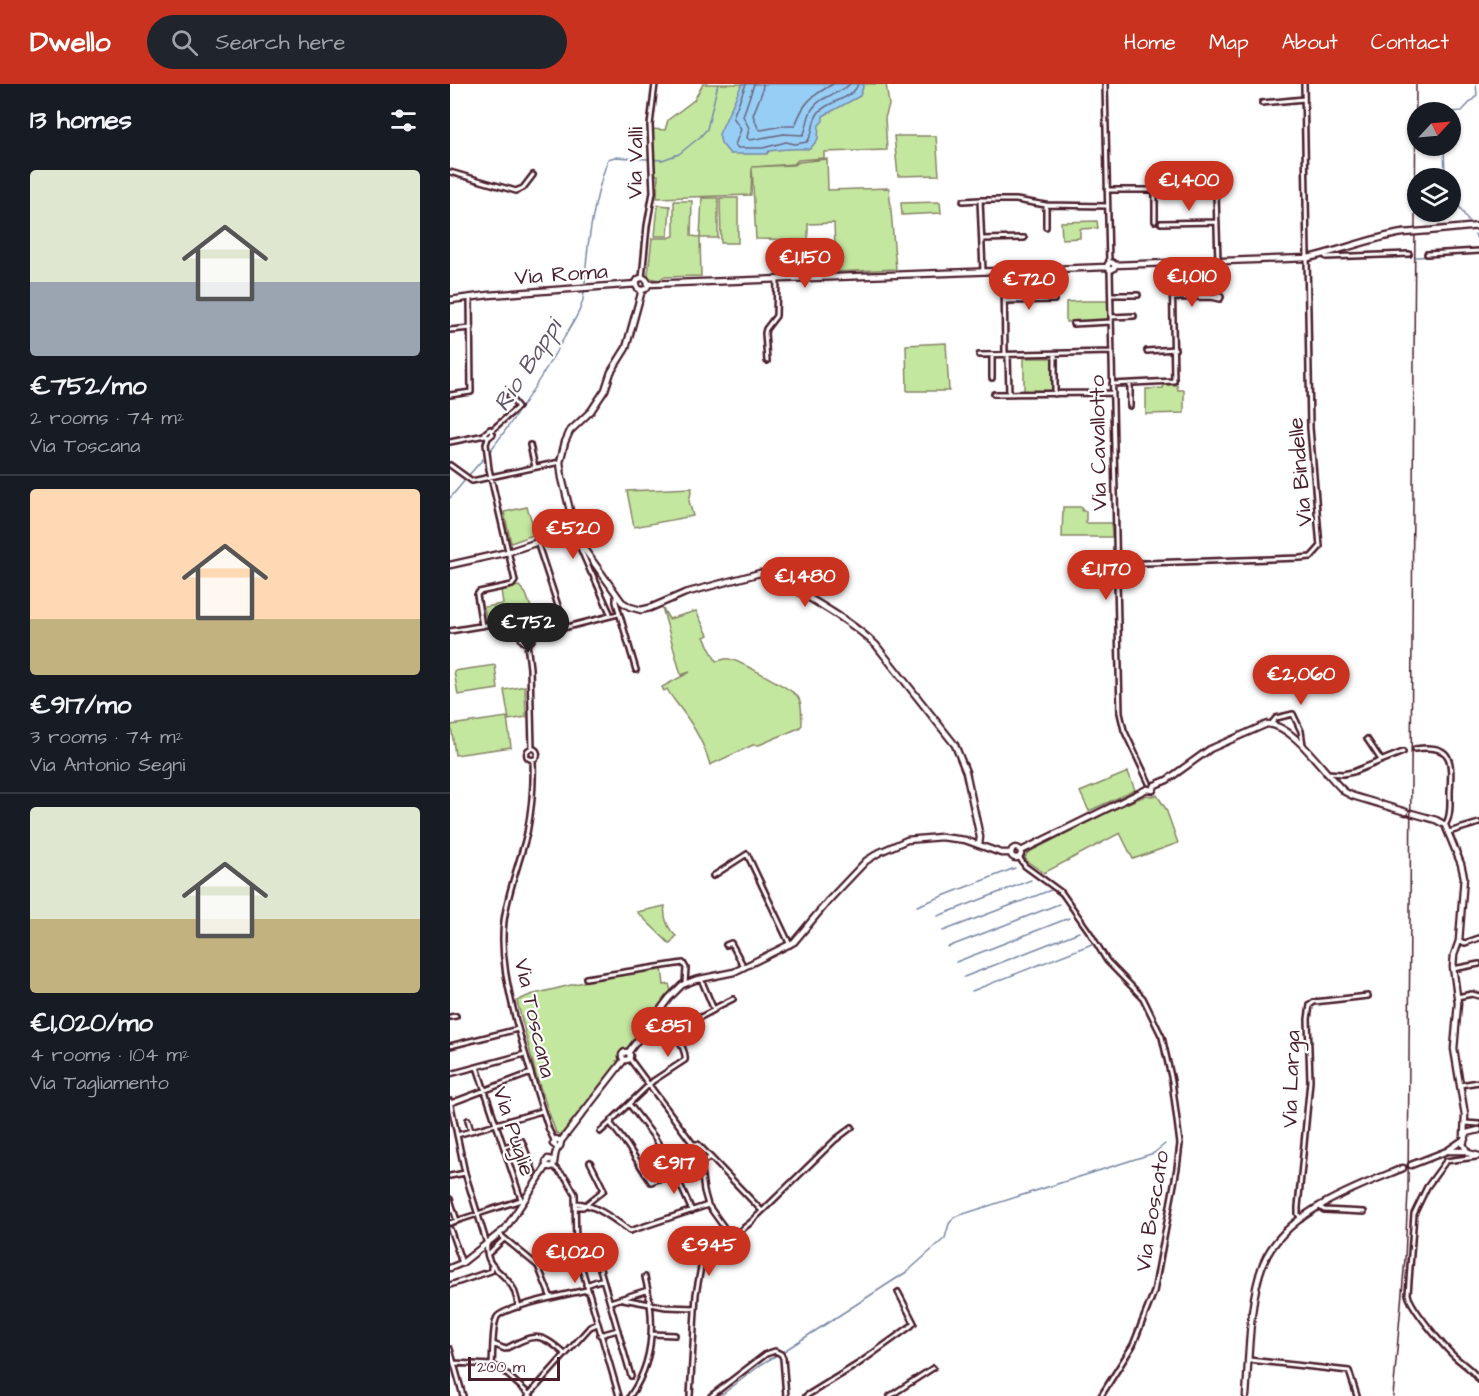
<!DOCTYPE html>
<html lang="en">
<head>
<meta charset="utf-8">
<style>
  :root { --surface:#171b24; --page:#20242c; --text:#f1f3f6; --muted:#9ea1a6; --line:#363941; --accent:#c8321e }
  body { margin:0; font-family:"Architects Daughter",sans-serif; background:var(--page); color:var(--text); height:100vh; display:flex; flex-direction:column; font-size:22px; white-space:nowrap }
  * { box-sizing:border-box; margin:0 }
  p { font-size:20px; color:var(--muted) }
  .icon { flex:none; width:33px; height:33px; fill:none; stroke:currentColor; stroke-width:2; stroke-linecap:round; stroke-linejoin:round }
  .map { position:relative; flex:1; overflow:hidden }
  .details { display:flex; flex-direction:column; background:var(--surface); width:450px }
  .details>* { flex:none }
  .needle { width:39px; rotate:64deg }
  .controls { position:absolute; left:957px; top:18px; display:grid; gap:12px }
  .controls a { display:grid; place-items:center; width:54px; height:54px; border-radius:50%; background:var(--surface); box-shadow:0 2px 4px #0004; font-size:30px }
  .scale { position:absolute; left:18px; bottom:15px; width:92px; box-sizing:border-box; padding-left:6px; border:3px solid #4a1f2b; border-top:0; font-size:16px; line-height:21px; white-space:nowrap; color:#4a1f2b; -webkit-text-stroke:4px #fff; paint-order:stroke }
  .price { position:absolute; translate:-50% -51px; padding:0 14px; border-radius:21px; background:var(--accent); color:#fff; font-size:20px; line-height:39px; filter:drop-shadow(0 2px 3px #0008) }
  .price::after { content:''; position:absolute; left:50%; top:36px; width:18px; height:14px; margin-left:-9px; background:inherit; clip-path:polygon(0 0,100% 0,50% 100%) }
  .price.selected { background:#222; color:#fff }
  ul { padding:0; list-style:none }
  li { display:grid; align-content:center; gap:12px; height:318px; padding:0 30px }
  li+li { border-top:2px solid var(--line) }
  li span { display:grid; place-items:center; height:186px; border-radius:6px; color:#555 }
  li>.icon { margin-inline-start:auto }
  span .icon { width:108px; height:108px; fill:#fffc; stroke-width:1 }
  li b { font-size:26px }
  h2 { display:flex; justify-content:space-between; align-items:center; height:72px; padding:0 30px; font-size:26px }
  header { display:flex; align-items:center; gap:36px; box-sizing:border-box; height:84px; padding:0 30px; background:var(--accent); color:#fff }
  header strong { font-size:28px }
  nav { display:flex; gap:33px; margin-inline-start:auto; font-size:21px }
  .search { width:420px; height:54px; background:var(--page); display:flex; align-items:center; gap:15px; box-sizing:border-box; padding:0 21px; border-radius:33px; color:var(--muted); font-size:22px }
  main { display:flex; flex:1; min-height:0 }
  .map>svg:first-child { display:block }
  .green { fill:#c4e7a0; stroke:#878366; stroke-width:1.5 }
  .water { fill:#97cef6; stroke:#7888a5; stroke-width:1.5 }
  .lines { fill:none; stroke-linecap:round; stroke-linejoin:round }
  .shore { stroke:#69657c; stroke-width:1.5 }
  .stream { stroke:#7888a5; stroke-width:1.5 }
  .street-casing { stroke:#4a1f2b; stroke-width:8 }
  .secondary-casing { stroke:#4a1f2b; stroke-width:9 }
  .street { stroke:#fff; stroke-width:3 }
  .secondary { stroke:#fff; stroke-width:4.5 }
  .rail { stroke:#4a1f2b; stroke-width:1.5 }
  .secondary-bridge-casing { stroke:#4a1f2b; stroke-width:9; stroke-linecap:butt }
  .secondary-bridge { stroke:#fff; stroke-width:4.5 }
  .labels { text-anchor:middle; stroke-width:4.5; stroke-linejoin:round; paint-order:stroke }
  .street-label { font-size:22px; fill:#4a1f2b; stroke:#fff }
  .water-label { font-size:24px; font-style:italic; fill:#615468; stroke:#fff }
</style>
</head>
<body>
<header>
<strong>Dwello</strong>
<div class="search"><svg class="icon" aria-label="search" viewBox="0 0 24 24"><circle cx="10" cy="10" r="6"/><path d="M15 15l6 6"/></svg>Search here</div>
<nav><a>Home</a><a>Map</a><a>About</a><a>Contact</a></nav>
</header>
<main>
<section class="details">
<h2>13 homes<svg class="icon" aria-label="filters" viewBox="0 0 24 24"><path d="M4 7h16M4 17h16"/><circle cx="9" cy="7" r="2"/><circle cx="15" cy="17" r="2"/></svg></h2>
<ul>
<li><span style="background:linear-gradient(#dfe7d0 60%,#9aa5b1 0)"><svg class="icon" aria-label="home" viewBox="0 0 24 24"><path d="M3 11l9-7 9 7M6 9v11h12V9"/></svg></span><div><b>€752/mo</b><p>2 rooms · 74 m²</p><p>Via Toscana</p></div></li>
<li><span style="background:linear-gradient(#ffd9b3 70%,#c2b280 0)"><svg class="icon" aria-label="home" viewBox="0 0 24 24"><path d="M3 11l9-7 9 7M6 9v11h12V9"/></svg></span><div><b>€917/mo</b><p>3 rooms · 74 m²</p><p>Via Antonio Segni</p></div></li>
<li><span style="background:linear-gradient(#dfe7d0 60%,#c2b280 0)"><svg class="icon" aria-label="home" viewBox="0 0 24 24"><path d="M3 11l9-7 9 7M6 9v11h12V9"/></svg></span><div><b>€1,020/mo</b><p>4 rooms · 104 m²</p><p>Via Tagliamento</p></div></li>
</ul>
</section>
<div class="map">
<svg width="1029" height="1312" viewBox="0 0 1029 1312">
  <rect width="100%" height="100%" fill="#fff"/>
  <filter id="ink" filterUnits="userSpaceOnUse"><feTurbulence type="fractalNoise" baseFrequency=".0167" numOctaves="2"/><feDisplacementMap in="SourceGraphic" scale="12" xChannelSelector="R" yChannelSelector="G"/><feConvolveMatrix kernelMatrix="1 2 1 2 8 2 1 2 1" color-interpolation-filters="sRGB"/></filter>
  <g filter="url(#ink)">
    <path class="green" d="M253,0h183l3,21 -4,13 2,32 -63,2v6l-26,2 -4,4 -42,3 42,-2 5,-3 28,-3 1,31 61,-2 7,81 -60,3 -2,-49 -26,1v16l-52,-1 -4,-71 -1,27 -94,3 1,-23h-3l-3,-46 13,1 3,-10 26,-20z
      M444,52h42l3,39 -41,1z
      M252,114h16v40h-18l1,38 -38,1 -4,3 -9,-2 -2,-4 4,-36h16l6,-2v-35h18l-1,35 9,1z
      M270,114h18v45h-17z
      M490,118l1,11 -39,2 -1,-12z
      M208,121l12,1 -2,30h-13z
      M647,137l1,7 -18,1v9l-18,1 -1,-17z
      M634,217h24l1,20 -43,1v-20z
      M496,259l3,48h-42l-1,-46z
      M574,274h28l1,33 -29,1z
      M714,301h13l1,5h6v23l-38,1v-25l17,-1z
      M242,404l-3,13 4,15 -59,11 -7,-36z
      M77,423l9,27 -25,9 -7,-31z
      M613,423h19v4h4v12h25l1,14h-50z
      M69,502l7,8 12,33 -1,2 -14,-2 -12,8 -6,-17 -18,5 -3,-16 19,-3 -2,-14z
      M212,523l7,12 27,-8 12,24 -4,2 12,24c4,0 9,-3 13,-2 9,1 66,32 69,38 5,7 3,19 4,28l-3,3 -40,17h-6l-43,20c-5,-19 -17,-40 -29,-56 -5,-7 -10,-12 -14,-20l-3,2 -2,-4 28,-15 -9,3z
      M45,581l3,24 -40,6 -4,-24z
      M75,602l1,31 -17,3 -5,-30z
      M57,633l4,30 -56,8 -4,-30z
      M678,688l7,18 -46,21 -9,-19z
      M697,711l4,1 6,-1 9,14 12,34 -45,16 -13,-26 -76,40 -16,-11 -3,-4 2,-5 83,-42z
      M215,822c-2,11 3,23 11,30l-6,8 -33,-32z
      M212,884l2,17 5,-1 2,7 -42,57 -7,1 -3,5 1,6 -4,1 2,2 -47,63 -8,9 -7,-2 -20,-58 -19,-74 13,-6 74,-18z"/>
    <path class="water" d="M292,0h122l-4,12 -37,20v5l-4,4 -1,14 -8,10c-14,-1 -27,0 -41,2l-2,3h-37l-9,-11 -2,-9z"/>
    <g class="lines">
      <path class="shore" d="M296,0l-13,33 8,12 -6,16 3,3h25l23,-6 9,2 12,-2c9,-12 3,-19 12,-30 10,-12 34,-12 39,-28
        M304,0l-11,32 6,12 -2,10 3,2 34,-6 19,1c5,-7 3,-18 10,-27 8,-12 27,-14 37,-24
        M313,0l-1,8 -9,23 5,13 3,2 22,-4h12c8,-23 16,-30 38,-42"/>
      <path class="stream" d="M999,28l13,-1 15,-16 -1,-11
        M994,62l1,32
        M1000,107l18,30
        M1025,150l4,10
        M966,173l63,-3
        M895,175l66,-2
        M135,200c1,-39 10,-88 23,-125l7,-2 47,3 17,-6 21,-17 7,-8 11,-45
        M40,367c28,-36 51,-73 74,-113 8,-15 19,-28 20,-46
        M19,391l14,-16
        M0,414l16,-19
        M168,517l6,5 13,6
        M189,523l18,-5
        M467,822l98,-38
        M488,832l93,-36
        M493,847l108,-41
        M498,863l111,-43
        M506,878l113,-44
        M514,893l115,-45
        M522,907l120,-47
        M334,1267l124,-80 37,-33 4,-14 5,-7 200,-64 11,-9
        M270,1312l42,-32 15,-9"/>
      <g class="street-casing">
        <path id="street" d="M655,0l4,179
          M812,19l42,-4
          M0,88l66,19 7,-3 10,-13
          M657,106h105l4,5 2,66
          M513,117l17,-1
          M705,137v-31
          M711,139l56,-1
          M596,143v-22
          M532,155l42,-1
          M874,170l2,3 83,-3
          M977,170l52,-3
          M660,186l10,443 4,17 25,53
          M533,187l-3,-71h36l30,5 61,1
          M554,188l1,83
          M192,194l5,-52 6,-34 -3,-67 5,-41
          M661,211h27
          M724,214l37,-1 9,-2 1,2 -1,2 -9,-2
          M555,217l49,-1
          M661,233l23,-1
          M623,240l38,-2
          M0,246l21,-2
          M697,267l28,-2
          M529,271l133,-3
          M542,271v23
          M558,271l1,39
          M605,271v39
          M317,277l-2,-28 1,-4 10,-13 1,-37
          M662,300l62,-3 -2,-117
          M544,310l119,-1
          M0,311l21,-3 -1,-94
          M680,322v-22
          M42,346l26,-23 -9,-11
          M0,358l35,-7
          M80,361l5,22
          M0,381l22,16 88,-19
          M127,457l14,32
          M87,458l28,85
          M665,480l185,-6 11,-1 9,-10 -10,-119 -6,-344
          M142,489l18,40
          M166,511v7l20,68
          M32,542l-5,-31 2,-3 33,-7 3,-4 -26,-112 -3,-25 2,-6 5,-4 -3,-5 -5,4 3,5
          M0,547l54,-9
          M71 553a6 6 0 1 1 12 0a6 6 0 1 1-12 0Z
          M82,552l86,-22
          M77,559l3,25 2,80
          M821,640l5,-6 17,-4 8,17 2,14
          M917,655l14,21
          M76.5 670a5.5 5.5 0 1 1 11 0a5.5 5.5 0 1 1-11 0Z
          M965,665c38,-6 37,12 35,43 0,11 1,25 -5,33
          M83,676c1,25 -1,48 -6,73 -7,29 -19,57 -23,88 -4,34 4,67 12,100 10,37 21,73 33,109l5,10
          M876,689l17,1 10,-2 50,-20
          M999,748l30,-9
          M569,773l6,9 37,27 28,40 17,28 36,37 19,39 10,44 8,63 -3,24 -23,124 -21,53 -32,51
          M263,792l34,-22 43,91
          M1009,857l6,2 14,-5
          M276,861l5,-2 13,24
          M1003,885l26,-5
          M136,894l97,-15 3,5 -1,15
          M1007,913l15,-3 7,2
          M265,924l18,-9
          M0,933l6,-1
          M0,962l68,-17
          M179,974l64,86 7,18 4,29 4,14 23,32
          M27,983l45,135
          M0,990l75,-20
          M1010,1001l19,-3
          M0,1017l15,72 22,71c-3,24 17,27 26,44 3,6 4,13 6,19
          M1,1019l80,-30
          M179,1020l26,34 20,35 35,-15
          M18,1036l3,11
          M1015,1039l14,1
          M150,1048l11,-10
          M7,1051l85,-24
          M243,1060h5l64,67
          M54,1063l18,-6 12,32
          M1026,1073l-30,4 -19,26 -13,27 -6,80c2,13 36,53 47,63 9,8 18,13 24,23
          M103,1082l13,12 9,16 1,54 43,148
          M0,1092l15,-3
          M0,1115l7,22
          M126,1119c19,1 39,17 54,28l78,-26
          M126,1123h7l21,-17 -14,-28
          M870,1123l4,3 40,2
          M242,1127l-17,-38 -24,9 -24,-37 -16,-21 1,-4 41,-39 32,-21c2,-11 -10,-20 -7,-31l36,-19 -13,-31
          M851,1135l-3,-5v-7l12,-126 -2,-62 2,-14 4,-3 54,-6
          M0,1139l71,-23
          M0,1145l12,34
          M49,1150l39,32 13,32
          M144,1156l4,22 33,114
          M38,1170l16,-15
          M0,1201l41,-14v-4
          M136,1201l17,-6
          M173,1215l43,8 29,1
          M160,1218l38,-12
          M202,1250l23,1
          M150,1251l18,-5
          M43,1260l12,5c29,-15 34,-18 60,5
          M0,1265l13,47
          M799,1276l100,11 8,25
          M4,1279l38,2 9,4 30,27
          M42,1281c1,-11 0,-39 5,-48 6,-10 75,-24 90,-27
          M78,1312l62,-69 7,-3
          M180,1312c25,-35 25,-79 15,-119
          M240,1312l6,-102 5,-27 11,-14 38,-30 85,-83 17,-13
          M261,1312l55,-42 9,-3 6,3 2,4 3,38
          M356,1312l52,-32 53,-38 3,-3 -16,-31
          M440,1312l43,-28"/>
      </g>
      <g class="secondary-casing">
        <path id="secondary" d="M978,147l51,-5
          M657.5 182a3.5 3.5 0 1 1 7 0a3.5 3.5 0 1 1-7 0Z
          M664,181l194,-7c32,-7 62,-20 95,-25
          M186 200a6 6 0 1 1 12 0a6 6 0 1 1-12 0Z
          M198,200l459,-17
          M192,206l-16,58 -15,24 -6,18 -14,21 -21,20 -5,11 -5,20 2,16 15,61 45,63 8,5 11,3 9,-2 35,-15 75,-20c19,2 30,14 46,23 25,15 49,29 70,49l79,100 11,27 14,65 -1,8
          M0,216l39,-5 148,-11
          M0,481l58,-13 66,-22
          M961,729l25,7 9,5 16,39 3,13 -5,64 -5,14 -1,12 5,36 -4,46 11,66 -1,21
          M561 769a5 5 0 1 1 10 0a5 5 0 1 1-10 0Z
          M571,767l126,-62 6,1 2,-5 12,-5 43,-31 57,-25c28,1 57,50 78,68l8,4 53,16
          M172 972a4 4 0 1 1 8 0a4 4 0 1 1-8 0Z
          M178,969l41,-55 13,-13 13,-5 39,-8 60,-30 35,-42 37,-39 14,-9 27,-12 34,-3 24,3 36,13h10
          M1029,1046l-12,3 -4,11 5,9 11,3
          M111,1057l-5,-2 -3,5 4,3 3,-1 1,-5 63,-81
          M999,1067h16
          M104,1077l-6,-2 -2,3v3l4,2 3,-1c3,-7 0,-13 6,-19
          M961,1081l36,-14 16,-11
          M0,1184l12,-5 43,-34 42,-63
          M796,1312c3,-38 3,-97 17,-132 21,-52 92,-76 140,-96"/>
      </g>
      <use href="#street" class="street"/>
      <use href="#secondary" class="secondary"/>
      <path class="rail" d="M943,1312l12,-138 3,-67 8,-1107"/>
      <g class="secondary-bridge-casing">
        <path id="secondary-bridge" d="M953,149l25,-2"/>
      </g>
      <use href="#secondary-bridge" class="secondary-bridge"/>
    </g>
  </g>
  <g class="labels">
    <g class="street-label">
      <text transform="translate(184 79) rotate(-89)" y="8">Via Valli</text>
      <text transform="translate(111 189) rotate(-4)" y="8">Via Roma</text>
      <text transform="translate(647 359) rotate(-91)" y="8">Via Cavallotto</text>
      <text transform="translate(849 388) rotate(-95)" y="8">Via Bindelle</text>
      <text transform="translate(86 934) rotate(77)" y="8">Via Toscana</text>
      <text transform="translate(840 995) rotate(-88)" y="8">Via Larga</text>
      <text transform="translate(65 1047) rotate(72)" y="8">Via Puglie</text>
      <text transform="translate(701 1127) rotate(-81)" y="8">Via Boscato</text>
    </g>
    <g class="water-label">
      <text transform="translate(77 281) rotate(-57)" y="8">Rio Bappi</text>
    </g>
  </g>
</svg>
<div class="controls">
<a><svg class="needle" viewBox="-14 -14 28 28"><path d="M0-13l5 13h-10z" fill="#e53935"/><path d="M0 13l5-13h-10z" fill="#9ea1a6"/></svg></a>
<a><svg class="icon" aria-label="layers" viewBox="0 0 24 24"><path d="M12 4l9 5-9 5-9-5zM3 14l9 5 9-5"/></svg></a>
</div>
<div class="scale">200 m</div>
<b class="price" style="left:739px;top:128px">€1,400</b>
<b class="price" style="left:355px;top:205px">€1,150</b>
<b class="price" style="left:742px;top:224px">€1,010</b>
<b class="price" style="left:579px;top:227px">€720</b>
<b class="price" style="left:123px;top:476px">€520</b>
<b class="price" style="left:656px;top:517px">€1,170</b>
<b class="price" style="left:355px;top:524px">€1,480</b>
<b class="price selected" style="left:78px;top:570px">€752</b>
<b class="price" style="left:851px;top:622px">€2,060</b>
<b class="price" style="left:218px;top:974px">€851</b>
<b class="price" style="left:224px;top:1111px">€917</b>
<b class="price" style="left:259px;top:1193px">€945</b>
<b class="price" style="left:125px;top:1200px">€1,020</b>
</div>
</main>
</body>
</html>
